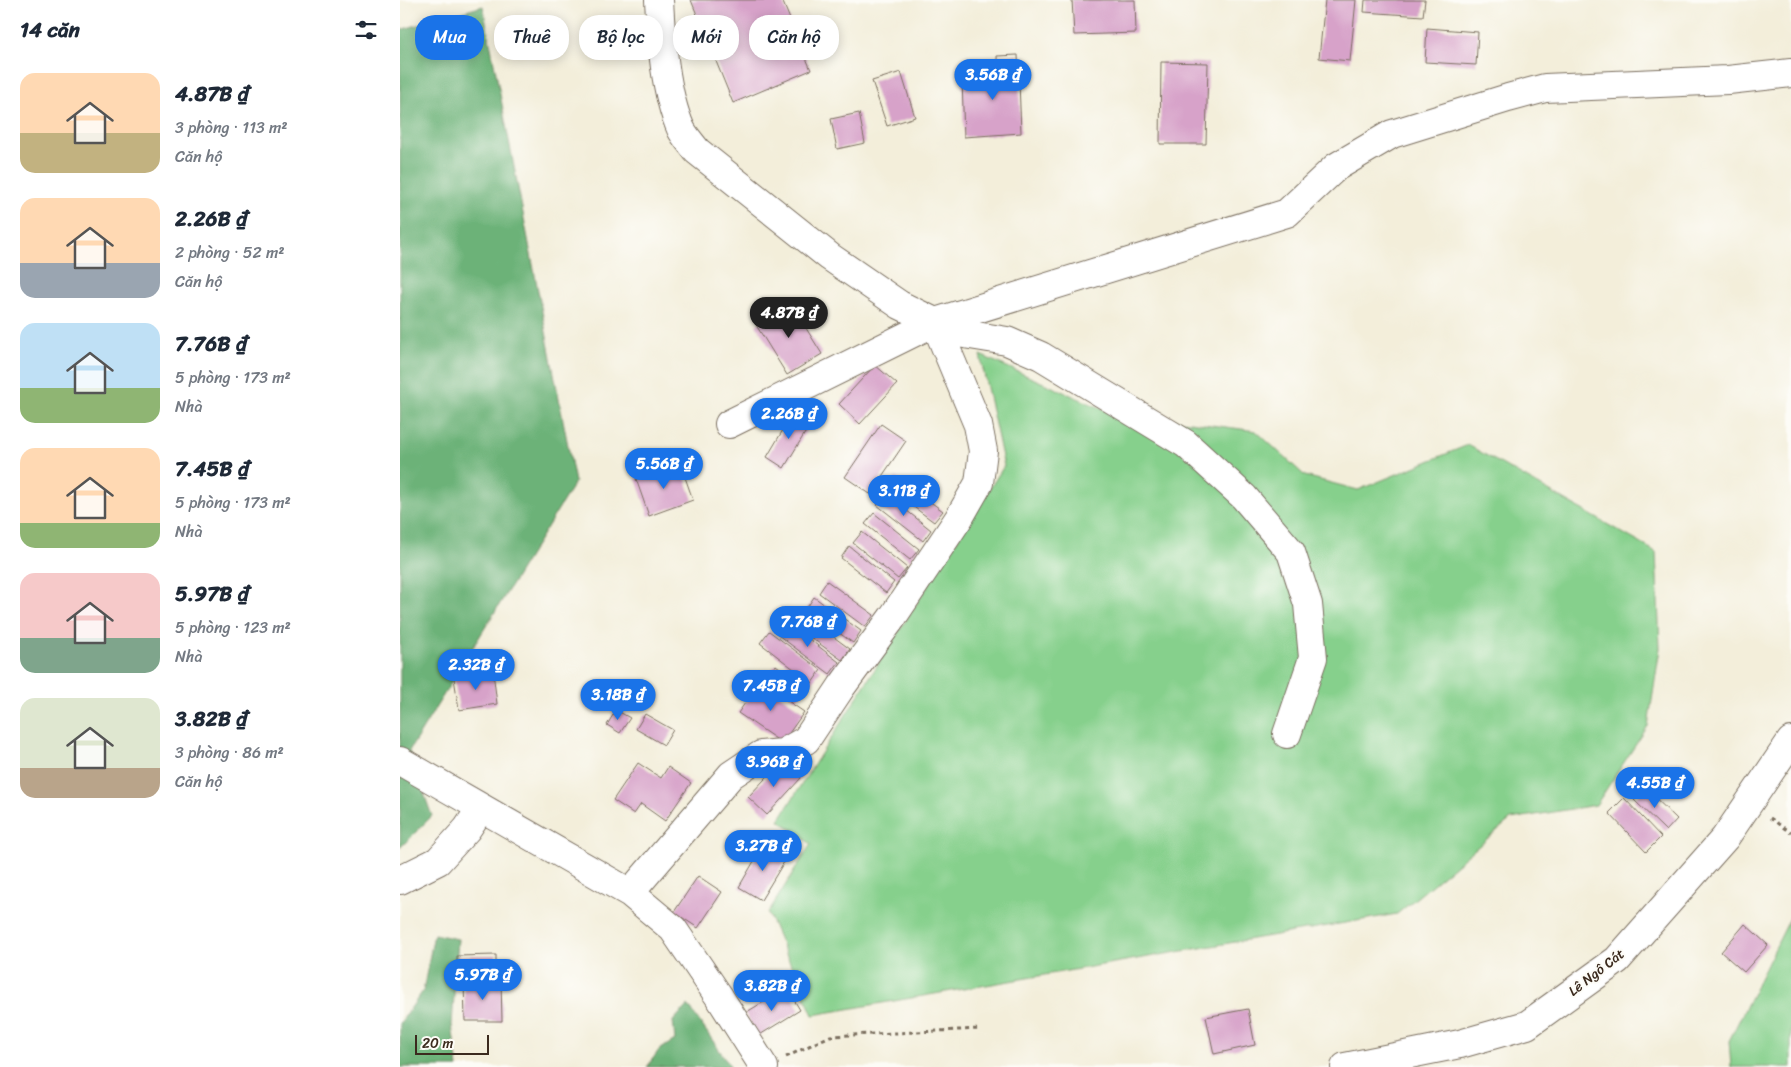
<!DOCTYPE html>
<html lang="vi">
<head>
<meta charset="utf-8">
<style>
  :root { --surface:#fff; --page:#f2f2f3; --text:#1f2937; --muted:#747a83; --accent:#1a73e8 }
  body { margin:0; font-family:Sriracha,sans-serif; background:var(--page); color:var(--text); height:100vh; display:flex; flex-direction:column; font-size:19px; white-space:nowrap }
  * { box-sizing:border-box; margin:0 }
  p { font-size:16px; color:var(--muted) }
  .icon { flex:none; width:28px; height:28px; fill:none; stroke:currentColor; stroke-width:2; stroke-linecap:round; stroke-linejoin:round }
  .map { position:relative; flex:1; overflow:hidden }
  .side { display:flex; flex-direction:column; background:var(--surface); width:400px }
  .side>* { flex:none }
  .top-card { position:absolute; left:15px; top:15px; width:475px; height:45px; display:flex; gap:10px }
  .scale { position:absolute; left:15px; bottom:12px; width:74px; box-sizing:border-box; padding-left:5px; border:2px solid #3b2a1e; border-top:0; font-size:14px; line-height:18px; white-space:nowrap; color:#3b2a1e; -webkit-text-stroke:4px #fdfcf7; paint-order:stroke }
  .price { position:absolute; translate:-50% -42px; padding:0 11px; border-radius:18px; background:var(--accent); color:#fff; font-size:16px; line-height:32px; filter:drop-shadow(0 1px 2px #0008) }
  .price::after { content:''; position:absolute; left:50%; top:30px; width:15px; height:11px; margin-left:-8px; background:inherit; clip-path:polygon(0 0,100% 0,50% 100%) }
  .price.current { background:#222; color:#fff }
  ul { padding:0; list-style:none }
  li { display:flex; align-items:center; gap:15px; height:125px; padding:0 20px }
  li span { display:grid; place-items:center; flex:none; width:140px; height:100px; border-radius:15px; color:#555 }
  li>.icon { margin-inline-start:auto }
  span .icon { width:60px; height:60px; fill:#fffc; stroke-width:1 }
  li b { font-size:21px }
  h2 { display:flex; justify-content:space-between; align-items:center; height:60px; padding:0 20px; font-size:21px }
  .chip { padding:0 18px; border-radius:20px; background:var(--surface); box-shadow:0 2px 12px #0003; font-size:18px; line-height:45px }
  .chip.current { background:var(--accent); color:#fff }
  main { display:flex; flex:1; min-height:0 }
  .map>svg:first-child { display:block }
  .green { fill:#86d08c; stroke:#607d55 }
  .forest { fill:#6cb278; stroke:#546e4b }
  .building { fill:#d7a2c9 }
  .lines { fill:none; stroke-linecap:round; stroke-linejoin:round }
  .minor-casing { stroke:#7b6f60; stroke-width:30 }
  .path { stroke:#7b6f60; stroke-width:3; stroke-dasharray:4 4; stroke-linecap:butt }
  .minor { stroke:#fff; stroke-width:28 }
  .labels { text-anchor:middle; stroke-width:4; stroke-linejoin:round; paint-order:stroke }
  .street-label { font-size:14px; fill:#3b2a1e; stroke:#fdfcf7 }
</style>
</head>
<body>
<main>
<section class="side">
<h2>14 căn<svg class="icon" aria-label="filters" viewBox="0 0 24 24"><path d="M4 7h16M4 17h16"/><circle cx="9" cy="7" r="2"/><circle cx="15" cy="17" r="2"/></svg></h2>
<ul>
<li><span style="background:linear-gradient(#ffd9b3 60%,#c2b280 0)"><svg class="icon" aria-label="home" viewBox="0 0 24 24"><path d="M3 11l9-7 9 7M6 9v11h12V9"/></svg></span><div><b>4.87B ₫</b><p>3 phòng · 113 m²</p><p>Căn hộ</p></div></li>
<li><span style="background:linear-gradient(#ffd9b3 65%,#9aa5b1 0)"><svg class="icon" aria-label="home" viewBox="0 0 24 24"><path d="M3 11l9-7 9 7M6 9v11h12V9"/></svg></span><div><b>2.26B ₫</b><p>2 phòng · 52 m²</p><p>Căn hộ</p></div></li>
<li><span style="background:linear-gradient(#bfe0f5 65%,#8fb573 0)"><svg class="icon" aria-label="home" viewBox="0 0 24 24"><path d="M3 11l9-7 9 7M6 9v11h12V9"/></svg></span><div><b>7.76B ₫</b><p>5 phòng · 173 m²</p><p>Nhà</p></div></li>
<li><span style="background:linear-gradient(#ffd9b3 75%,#8fb573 0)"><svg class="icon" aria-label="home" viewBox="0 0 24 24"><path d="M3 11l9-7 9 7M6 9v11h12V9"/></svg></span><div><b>7.45B ₫</b><p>5 phòng · 173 m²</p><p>Nhà</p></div></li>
<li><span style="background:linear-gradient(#f6c9c9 65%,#7fa58c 0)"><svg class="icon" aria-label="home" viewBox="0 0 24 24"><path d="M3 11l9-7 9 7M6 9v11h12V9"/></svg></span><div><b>5.97B ₫</b><p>5 phòng · 123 m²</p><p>Nhà</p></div></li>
<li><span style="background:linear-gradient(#dfe7d0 70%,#b9a48a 0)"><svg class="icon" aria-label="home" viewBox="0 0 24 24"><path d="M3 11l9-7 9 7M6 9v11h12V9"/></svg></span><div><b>3.82B ₫</b><p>3 phòng · 86 m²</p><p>Căn hộ</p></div></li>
</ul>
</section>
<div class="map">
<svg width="1391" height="1067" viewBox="0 0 1391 1067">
  <rect width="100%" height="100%" fill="#fdfcf7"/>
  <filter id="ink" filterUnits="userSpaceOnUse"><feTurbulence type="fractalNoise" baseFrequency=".02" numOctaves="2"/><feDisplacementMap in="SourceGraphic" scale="10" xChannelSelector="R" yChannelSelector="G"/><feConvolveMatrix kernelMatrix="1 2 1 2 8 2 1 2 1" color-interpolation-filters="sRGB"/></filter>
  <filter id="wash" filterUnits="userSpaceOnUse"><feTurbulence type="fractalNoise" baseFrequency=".0096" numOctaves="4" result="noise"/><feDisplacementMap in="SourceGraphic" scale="20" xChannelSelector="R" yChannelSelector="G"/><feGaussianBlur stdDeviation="1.12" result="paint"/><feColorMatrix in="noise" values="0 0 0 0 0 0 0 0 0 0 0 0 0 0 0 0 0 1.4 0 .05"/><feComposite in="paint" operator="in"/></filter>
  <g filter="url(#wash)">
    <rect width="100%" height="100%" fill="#f3eeda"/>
    <path class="green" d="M580,355l127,56 149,20 49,45 53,14 110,-45 188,107 4,96 -12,78 -52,79 -85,14 -114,95 -584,101 -45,-102 43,-69 -32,-24 225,-354z
      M1391,916v151h-60l-2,-26z"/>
    <path class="forest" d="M83,6l92,476 -166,269 23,65 -32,32v-818z
      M34,934l24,5 -6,86 6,42h-58v-44l23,-32z
      M288,1005l43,62h-84l12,-17 16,-10 -2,-19z"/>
    <g id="blocks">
      <path class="building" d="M291,0h91l29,70 -78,33z
        M672,0h63l1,33 -62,2z
        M925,0h31l-6,61 -31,-3z
        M965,0h60l-2,16 -59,-4z
        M1027,28l51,4 -2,33 -51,-3z
        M618,55l3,78 -57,4 -2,-58 36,-2 -1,-21z
        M761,62l47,1 -2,81h-46z
        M501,72l14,45 -28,9 -15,-45z
        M459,113l6,30 -28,6 -6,-30z
        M391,304l31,50 -35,21 -31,-50z
        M475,365l22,19 -37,40 -21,-20z
        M393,413l18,10 -27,45 -17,-11z
        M481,424l25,17 -36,53 -25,-17z
        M280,463l13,37 -44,16 -13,-37z
        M496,477l47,34 -9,11 -46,-34z
        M486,494l45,36 -8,11 -46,-36z
        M474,513l45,36 -9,11 -45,-36z
        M462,532l45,36 -9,11 -45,-36z
        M449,546l45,36 -8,11 -45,-35z
        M427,581l47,34 -9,12 -46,-34z
        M414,597l47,34 -8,12 -47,-34z
        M404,615l46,34 -8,11 -47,-34z
        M387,622l52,40 -9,12 -52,-39z
        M369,631l52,39 -9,13 -52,-40z
        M376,665l30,23 -10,12 -30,-23z
        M93,672l4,32 -38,6 -5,-32z
        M360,682l44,30 -22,31 -44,-30z
        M216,710l14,8 -10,15 -13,-8z
        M245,714l28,16 -9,15 -28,-16z
        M382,761l19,17 -34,37 -19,-18z
        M238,763l23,15 7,-11 23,16 -26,38 -24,-17 -7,10 -21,-14z
        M1245,788l32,31 -11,12 -32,-31z
        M1224,798l37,39 -15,15 -37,-39z
        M364,844l23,13 -26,43 -22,-13z
        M298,876l24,16 -24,36 -24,-16z
        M1345,924l23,21 -24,27 -23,-20z
        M96,955v19h-39v-18z
        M101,980l1,41h-37l-1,-40z
        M387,988l13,22 -42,26 -13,-23z
        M848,1009l7,36 -41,9 -8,-37z"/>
    </g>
  </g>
  <g filter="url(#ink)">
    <use href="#blocks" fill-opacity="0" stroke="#7b6f60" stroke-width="1"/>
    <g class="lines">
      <g class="minor-casing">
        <path id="minor" d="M259,0c2,39 6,93 22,129 4,8 11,15 16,22l133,106 70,48 35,17 352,-109 49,-46 56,-33 116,-36 37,-10 183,-8 63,-7
          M329,424l206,-102 29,12 43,7 34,15 145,88 58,53 47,55 17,52 5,54 -26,76
          M0,761l230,132 43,36 47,69 44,69
          M0,880l38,-19 29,-32 14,-21
          M230,893l101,-118 30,-20 22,-2 23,-13 36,-54 50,-68 67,-100 20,-35 4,-32 -5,-26 -43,-103
          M945,1067l115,-23 67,-19 90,-65 108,-122 66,-97"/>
      </g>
      <path class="path" d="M1370,818l21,15
        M386,1057l44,-21 151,-7"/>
      <use href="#minor" class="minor"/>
    </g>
  </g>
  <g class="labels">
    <g class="street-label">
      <text transform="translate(1196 972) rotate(-38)" y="5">Lê Ngô Cát</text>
    </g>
  </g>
</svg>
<div class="scale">20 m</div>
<b class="price" style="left:593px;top:101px">3.56B ₫</b>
<b class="price current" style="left:389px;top:339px">4.87B ₫</b>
<b class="price" style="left:389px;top:440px">2.26B ₫</b>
<b class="price" style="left:264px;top:490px">5.56B ₫</b>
<b class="price" style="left:504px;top:517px">3.11B ₫</b>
<b class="price" style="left:408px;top:648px">7.76B ₫</b>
<b class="price" style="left:76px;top:691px">2.32B ₫</b>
<b class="price" style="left:371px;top:712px">7.45B ₫</b>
<b class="price" style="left:218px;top:721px">3.18B ₫</b>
<b class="price" style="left:374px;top:788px">3.96B ₫</b>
<b class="price" style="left:1255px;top:809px">4.55B ₫</b>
<b class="price" style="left:363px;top:872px">3.27B ₫</b>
<b class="price" style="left:83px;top:1001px">5.97B ₫</b>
<b class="price" style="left:372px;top:1012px">3.82B ₫</b>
<div class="top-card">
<a class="chip current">Mua</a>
<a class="chip">Thuê</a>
<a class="chip">Bộ lọc</a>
<a class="chip">Mới</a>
<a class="chip">Căn hộ</a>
</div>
</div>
</main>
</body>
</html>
